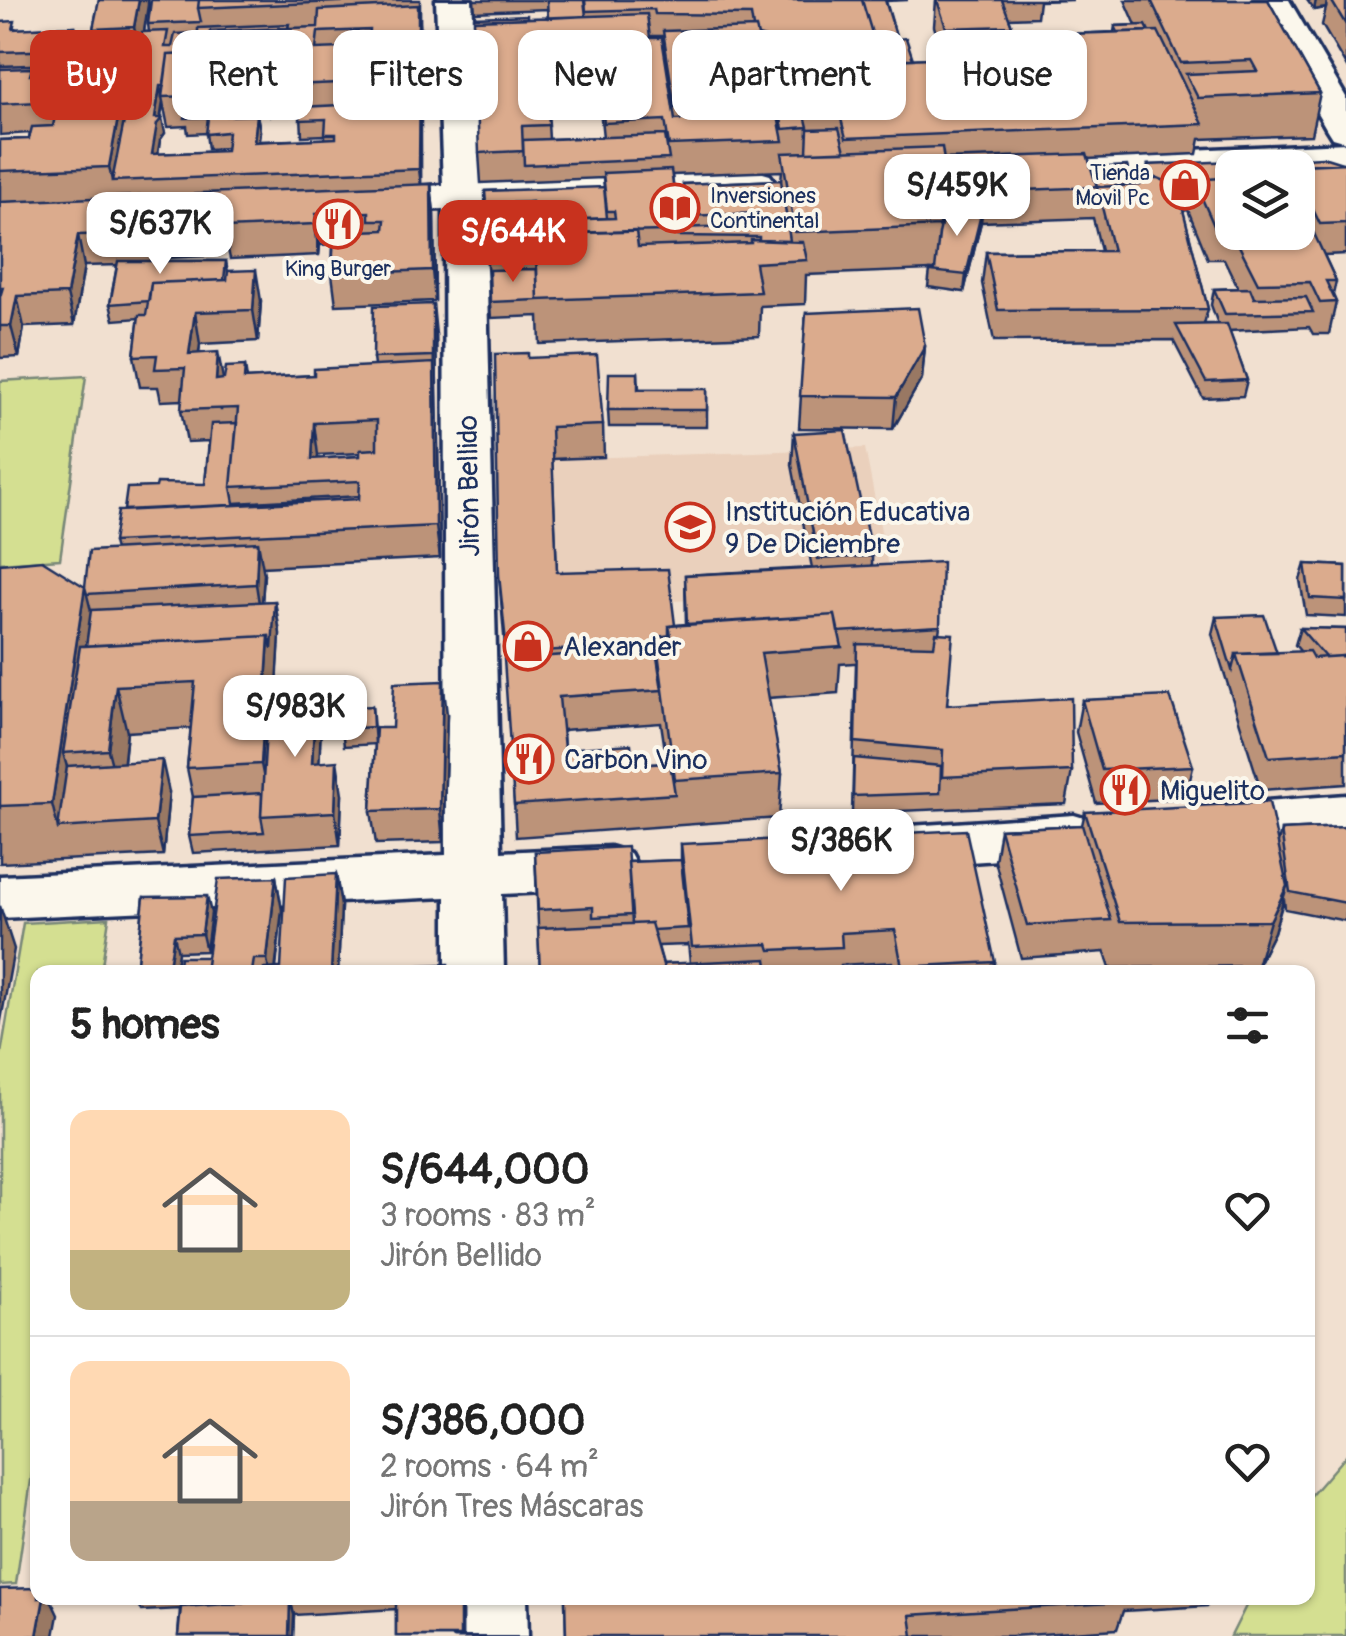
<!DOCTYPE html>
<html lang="en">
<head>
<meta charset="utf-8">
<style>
  :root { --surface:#fff; --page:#f6f6f6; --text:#222; --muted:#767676; --line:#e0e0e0; --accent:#c8321e }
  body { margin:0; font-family:Pangolin,sans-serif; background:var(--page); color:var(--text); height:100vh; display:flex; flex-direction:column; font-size:38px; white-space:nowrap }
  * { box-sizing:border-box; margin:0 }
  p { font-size:32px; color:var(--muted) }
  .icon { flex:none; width:55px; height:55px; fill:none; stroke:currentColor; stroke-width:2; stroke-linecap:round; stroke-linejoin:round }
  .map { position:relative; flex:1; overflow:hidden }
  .panel { position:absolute; left:30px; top:965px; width:1285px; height:640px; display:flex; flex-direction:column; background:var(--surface); border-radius:20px; box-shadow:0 2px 8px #0004 }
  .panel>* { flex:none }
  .hud { position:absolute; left:30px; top:30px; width:1288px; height:90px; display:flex; gap:20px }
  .fabs { position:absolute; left:1215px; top:150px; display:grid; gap:20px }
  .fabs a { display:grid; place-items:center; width:100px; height:100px; border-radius:20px; background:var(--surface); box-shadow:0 2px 8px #0004; font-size:50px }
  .price { position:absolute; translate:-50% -85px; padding:0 22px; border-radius:20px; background:#fff; color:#222; font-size:32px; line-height:65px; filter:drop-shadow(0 2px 5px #0008) }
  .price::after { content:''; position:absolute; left:50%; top:60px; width:30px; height:22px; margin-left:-15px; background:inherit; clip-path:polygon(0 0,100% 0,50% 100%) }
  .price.current { background:var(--accent); color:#fff }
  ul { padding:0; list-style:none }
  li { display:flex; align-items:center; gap:30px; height:250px; padding:0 40px }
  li+li { border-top:2px solid var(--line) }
  li span { display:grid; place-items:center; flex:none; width:280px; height:200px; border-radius:20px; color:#555 }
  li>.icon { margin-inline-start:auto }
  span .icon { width:120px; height:120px; fill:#fffc; stroke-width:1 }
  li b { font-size:42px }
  h2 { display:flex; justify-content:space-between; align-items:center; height:120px; padding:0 40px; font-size:42px }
  .chip { padding:0 35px; border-radius:20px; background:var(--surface); box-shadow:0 2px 8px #0004; font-size:35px; line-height:90px }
  .chip.current { background:var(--accent); color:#fff }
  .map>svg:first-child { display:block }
  .built { fill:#ead0bc }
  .green { fill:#d4df91; stroke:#788778; stroke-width:2.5 }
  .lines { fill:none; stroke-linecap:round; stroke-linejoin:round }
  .street-casing { stroke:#1b2f5e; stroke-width:7 }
  .street { fill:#fbf7ec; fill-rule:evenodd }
  .wall { fill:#bc9379; stroke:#1b2f5e; stroke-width:2.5; fill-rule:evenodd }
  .shaded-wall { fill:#997863; stroke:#1b2f5e; stroke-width:2.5 }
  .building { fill:#dbab8d; stroke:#1b2f5e; stroke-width:2.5; fill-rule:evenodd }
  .labels { text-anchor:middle; stroke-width:8; stroke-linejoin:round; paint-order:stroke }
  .far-poi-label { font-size:22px; fill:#1b2f5e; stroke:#fbf7ec; text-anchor:end }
  .street-label { font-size:28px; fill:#1b2f5e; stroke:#fbf7ec }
  .poi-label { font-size:28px; fill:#1b2f5e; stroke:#fbf7ec; text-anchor:start }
</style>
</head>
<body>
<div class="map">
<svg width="1346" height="1636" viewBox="0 0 1346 1636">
  <rect width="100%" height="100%" fill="#f1e0d0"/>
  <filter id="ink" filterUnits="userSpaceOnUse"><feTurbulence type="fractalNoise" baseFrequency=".01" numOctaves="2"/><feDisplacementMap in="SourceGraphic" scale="20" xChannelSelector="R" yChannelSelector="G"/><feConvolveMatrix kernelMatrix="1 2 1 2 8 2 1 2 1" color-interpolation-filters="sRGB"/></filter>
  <g filter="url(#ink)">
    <path class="built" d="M865,448l28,145 -335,12 -59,-144z"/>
    <path class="green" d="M86,376l-26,183 -60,4v-182z
      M109,918l-8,54h-63v460l-22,152 -16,1v-525l23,-137z
      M1346,1455v181h-115l19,-38h58v-99z"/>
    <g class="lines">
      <g class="street-casing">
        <path id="street" d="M436,0h36l11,183 273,-12 14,4 6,8 -6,8 -14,4 -271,12 16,645 109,-5 20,6 8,15 -8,15 -20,6 -108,5 2,78h-58v-75l-446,21v-42l446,-21 -2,-646 -86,4 -14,-3 -6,-9 6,-9 99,-7z
          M1253,0h36l57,97v45l-14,-4 -5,-8z
          M1346,143v24l-114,1v4l-215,10 -14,-4 -6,-8 6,-8 14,-4z
          M277,192l14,3 6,9 -6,9 -291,14v-24z
          M1346,795v40l-147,11 -20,-6 -8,-14 8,-14 20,-6z
          M1074,815l20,6 8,14 -8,14 -20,6 -179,12 -20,-6 -8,-14 8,-14 20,-6z
          M453,1598h74l1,38h-74z"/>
      </g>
      <use href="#street" class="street"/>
    </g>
    <path class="wall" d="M99,0h49v5l-4,27h5l-1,-8 3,-24h269l1,184h10l3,30 1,87 -99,4 -4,-31 1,-30 -13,1 -1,10 -89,4 -2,-10 -22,1 -1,-2 -1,8 -40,2v3h62l2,11 33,29 -3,40 -58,3 -1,9 24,26 22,-13 2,13 67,-4 60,-9 -1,-8 63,-23 4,223 -178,9 2,7 -2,28 13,-1 5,33 -4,61 45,30 -2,37 23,32 -2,51 -147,8 -4,-17 4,-39 -6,-29 4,-40 -64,4 -3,30 45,30 -6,63 -163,8v-299l85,23 30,-37 -2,-8 11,-32 81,-26 4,-43 -22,1 -6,-32 1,-10 -21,1 -3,-14h-18l-6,-31 5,-38 -25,2 -4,-16 7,-39 -33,1 -10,59 -50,2 -5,30 -19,1v-218l29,-1 1,-6 -30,2v-113l17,7 58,-3 6,30 -2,7h12l4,-20 -2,-14zM137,57l-5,26 -4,-19h-13l1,-6zM163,102l5,25 19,-1 1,8 18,-1 2,16 18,-1v3l-68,3 2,-14 5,-7 -4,-15zM269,107l1,9 31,-2 1,22 23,-1v4l-67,2 2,-10 -3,-16 -26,1 1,-3 8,-1 1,-4zM203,194l-1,14 -37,2 -2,-15zM360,453v3l-42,3v-4z
      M474,0h434l-22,1 11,38 16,20 30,-2 -9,-31 2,-26h137l-34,1 -2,16 -28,1 3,8 -2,16 17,43 24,-1 2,-14 14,-1 -2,-6 4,-29 45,-2 1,-6 21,-1 -11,-25h143l52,93 -9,42 -111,4 -3,15 -109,5 3,9 42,17h4l2,-7h6l3,-13 198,-2v91l-22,1 12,26 -3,14 3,7 -7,32h-16l-4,-7 -80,4 18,49 -4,16 -40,2 -30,-58 -179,1 -12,-58 4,-31 115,-1 -8,-33 -112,4 -17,70 -36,-5 2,-17 -124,5 -1,29 -45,2 -1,30 -219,8 -1,-28 -48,2 -5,-65 -1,-62 119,-3 -1,-10 -122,5 -2,-30 48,-135h21l-1,-9 -72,3zM596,72l7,65 -54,2 -4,-65zM1232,168h66v64zM782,171l-1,9 -98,4v15l4,29h-9l-6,-53zM1188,210l20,49h16l14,29 -24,1 -3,16 7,19h-14l4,-15 -25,-98z
      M1307,0h39v66l-24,-41 4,-17 -12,2z
      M806,313l119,33 -3,32 -29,51 -94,-1z
      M529,358l74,67 1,32 -52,2 5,113 118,53 11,-1 -1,-49 127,-7 -20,-103 2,-32 78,123v10l68,60 -1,7 8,72 125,66 -6,33 -214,9 4,-150h-2l-14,1 -2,29 -70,5 14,75 -3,45 -263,19 -10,-178 -7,-84zM661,723l6,40 -34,2 -69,-16 -1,-19z
      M638,373l1,16h68v38h-98l-1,-17z
      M1305,564l41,2v51l-40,-2 -6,-35z
      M1216,617l61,36 24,-1 -6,-7 5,-17 46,1v155l-85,6 -49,-156z
      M1082,700l111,66 -7,32 -90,5 -20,-71z
      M372,706l3,37 17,-15 55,-14 -4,128 -67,2 -5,-33 4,-67 -31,2 -2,-17z
      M1085,812l193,31 3,-13 65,-3v94l-61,-12 -1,-10 -10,33 -17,34 -147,2 -6,-18v2l-83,6 -26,-97 5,-32 82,-4z
      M681,844l314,118 -2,10h-99l-2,-10 -51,3 -1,7h-300l-5,-120 93,10 53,-2zM688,943l2,20 -27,1 -5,-18 30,-1z
      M336,874l5,32 -3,66h-160l29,-15 69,-80 6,33 -6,58h5z
      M144,897l67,16 -5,38 -28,1 -3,20h-39z
      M136,1598h116v5l42,12 -1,21h-115l2,-27 -38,2z
      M290,1598h172v38h-66v-27l-102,6z
      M565,1598h645l-3,8 -84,5 -6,18 -106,7h-445z"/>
    <path class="shaded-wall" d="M139,0h9v5l-8,52 -6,-30z
      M1316,0h11l-1,8 -12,2z
      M418,5l3,29v151l-2,-16z
      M75,26l6,30 -3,16 -6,-29z
      M114,42l2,16 -6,37 -4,-16z
      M63,43l6,30 -1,6 -7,-29z
      M128,64l6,30 -22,87 -3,-14z
      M227,83l5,30 -2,19 -4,-37z
      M160,86l3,16 -3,18 2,-2 3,15 -5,7 -5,30 -3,-16 3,-36z
      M257,115l3,16 -3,26 -3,-15z
      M431,184l3,30 1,87 -3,-31z
      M163,195l5,31 -7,16 3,16 -2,17 -6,-31z
      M983,206l-2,16 -17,70 2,-17z
      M316,214l4,31 -1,10 -4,-31z
      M202,232l3,16 -1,8 -3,-16z
      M78,235l6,31 -10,59 -7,-31z
      M256,270l5,31 -3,40 -5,-31z
      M17,296l7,31 -5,30 -8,-31z
      M433,304l3,31 4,223 -4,-32z
      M195,312l5,32 -5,41 -6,-31z
      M925,346l-3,32 -29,51 3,-32z
      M218,352l6,32 -3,27 -5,-31z
      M314,423l4,32 -1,28 -5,-24z
      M258,542l6,32 -3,42 -5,-32z
      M85,587l14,56 -36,110 13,45 -18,30 -6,-24z
      M275,601l5,33 -10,176 -9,-46 8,-128z
      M443,681l4,33 -4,128 -3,-33z
      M116,686l11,46 -7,64 -12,-46z
      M316,692l5,33 -3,70 -6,-32z
      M162,760l7,32 -6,63 -8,-33z
      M337,761l5,33 -2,51 -5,-33z
      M336,874l5,32 -3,66h-7z
      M276,877l6,33 -7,62h-6l-2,-13z
      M1287,886l-13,46 -17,34 13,-45z
      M207,896l4,17 -5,38 -4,-17z
      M0,906l14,43 -14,77z
      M174,935l4,17 -3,20h-7z
      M44,1598h6l8,17 -4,21h-17z
      M460,1598h2v38h-2z
      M290,1600l4,15 -1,21h-4z"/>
    <path class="building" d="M99,0h40l-5,27 -41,2z
      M151,0h48l-1,8 3,14 -53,2z
      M199,0h161v1l-162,7z
      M547,0h37l2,16 -38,2z
      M585,0h277l18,60 78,-3 -6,-17 56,-2 19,47 31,-1 -5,-14 30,-1 -14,-35 89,-3 45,93 -357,14 -6,-23 1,-14 -13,-45 -70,-20 -2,-8h-3l-2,-13 -96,-1 -1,-5 -68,2z
      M862,0h23l12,39 9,-1 7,21 -33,1z
      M937,0h65l10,26 -66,2z
      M1151,0h117l52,93 -122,5 -12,-24 71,-3 -6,-11 -70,3z
      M1331,0h15v25z
      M418,5v58l-79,3v17l-73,3 1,-9 -31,1v5h-9l-1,12 -64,2 6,-42 39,-2 3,-22 108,-4 1,-17zM370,30l-1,17 -53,2 2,-17z
      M647,14l3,24h12l13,82 103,-4 5,25 -114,4 -4,-25 -61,3 -9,-81 -52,2 6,81 -27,1 1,25 -44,2 -5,-133z
      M527,15v3l-53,2v5v-8z
      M15,21l-2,8 62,-3 -3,17h-9l-2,7 -61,2v-30z
      M289,24l-1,4 -78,3 -3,22 -39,2 -4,31h-4l-5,32h7l-5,6 -5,30 74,-3 2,-19 -22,2 2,-17 -23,1 1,-7 42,-2 -1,7 30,-1 -3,27 82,-4v-4h-11l1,-15 -26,1 1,-13 39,-2 1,-25 79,-3 -1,92 -307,12 30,-149 26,-1 -3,16h7l3,-13 23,-1v-5z
      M1146,25l3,6 -31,1 -3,-6z
      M756,28l2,8 70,20 13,45 -39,2 6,24 -25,2 -5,-25 -103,4 -12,-77z
      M650,36h13v7l-1,-5h-12z
      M114,42l-5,23 -42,1 -2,8 -32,1 -1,-7 -32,1v-3l91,-3 4,-20z
      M128,64l-19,103 -109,4v-31l29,-1 3,-12 21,-1 5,-25 -58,3v-35l32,-1 -2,7 35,-1 2,-8z
      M839,128l6,23 -38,1 1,-23z
      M665,135l4,24 -145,6 -1,-25z
      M942,147l5,34 -8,45 -144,6 -13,-79z
      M1087,154l10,33 43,-2 -1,-7h19l19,8 31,123 -210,1 -12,-58 127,-1 -16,-64 -151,6 1,-12 -3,-22z
      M1323,157l19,6 -110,5v24h-4l-7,-14 -27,2 -3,14 -12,1 -2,-9 -19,-8h-4l-6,-13z
      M1346,163v60l-26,1 -22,-46v-10l-41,-1z
      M1127,166l6,19 -36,2 -6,-19z
      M671,170l7,51 -15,1 1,9 -129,3v2h-9l1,15 -41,2 -1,-49 47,-2 1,11h-8v7l8,1 82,-3 -1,-7h-7l-4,-38z
      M1221,178l7,14h4v40h66v-33l38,82h-10l10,21 -16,1 -10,-21 -52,1 -28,-55h-15l-21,-48z
      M781,180l9,61 -31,-1v-3l-81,-1v-8l82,-3 -2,-12 -71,3 -4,-32z
      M431,184l1,86 -100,4 2,-42 50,-2 1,-10h-16v-8l-53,2 -1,10 -90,4 1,-10 -26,1 3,-26z
      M604,187l3,31 -74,3 -1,-19 -46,2 -1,-13z
      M163,195l-7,49 -41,2 2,-12 -39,1 -11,59 -50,2 -6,30h-11v-29l3,-10h-3v-85z
      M983,206l-17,69 -36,-4v-1h5l4,-36 6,-26z
      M202,208l-1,32 -40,2 4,-32z
      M636,231l2,16 113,-4v-3l52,2 4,18 -52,3 5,29 -222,8 -3,-66z
      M118,261h108l-2,19 -73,3 -2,18 -39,3z
      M537,269l1,31 -48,2 -1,-32z
      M256,270l-3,40 -58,2 -6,42 29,-2 -2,28 8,-1 2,-12 19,-1 -1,13 70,-4v-6l120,-6 2,163 -323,16 5,-31 241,-12 1,-18 -129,6 7,-79 -57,2 4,-42 -30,1 2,-14 -23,1 5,-41h7l5,-32 76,-3 1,-9zM377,420v29l-17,1v6l-48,3 2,-36z
      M1250,288l4,10 52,-1 7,15 -88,2 -11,-25z
      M433,304v52l-60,2 1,-52z
      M918,308l7,38 -29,51 -96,-1 6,-83z
      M1227,324l20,56 -41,2 -30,-57z
      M528,353v5l69,-3 6,70 -52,2 6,145 111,-3 7,56 -6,1v10l-13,1v13l6,40 -103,7 5,52 67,-5 2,21 37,-2 5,31 -161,11 -10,-146 108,-7 -1,-5 -104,6 -8,-78 -4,-221z
      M609,373h29v16h69v21h-99z
      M237,423l-6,64 3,16 125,-7v3l-235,11 3,-22 29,-1 1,-4 48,1 6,-60z
      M845,430l27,126 -54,3 -24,-126z
      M258,542l-2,42 -169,10 -2,-7 4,-36z
      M42,560l43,27 -33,217 -52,2v-242z
      M942,562l-2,64 -102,6 -3,-17 -148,9 -2,-49z
      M1305,564l41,2v34l-36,-2z
      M275,601l-3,48 -3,-13 -183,10 5,-36z
      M835,615l7,32 -81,6 21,120 -107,7 -19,-143 15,-2 -2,-9z
      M1264,615l13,38 -41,1 -4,16 -16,-53z
      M1300,628l46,1v30l-3,-3 -18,1z
      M936,633l17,1 -6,71 124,-7 1,73 -130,6 1,-27 -88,-8 2,-98 77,2z
      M269,636l-8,128 -74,4 8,-86 -79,4 -8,64 -45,3 17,-107z
      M1309,651l4,7 30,-2 3,3v93l-77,5 -33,-103z
      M443,681l-3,128 -69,2 5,-83h16l2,-45z
      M316,692l-4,71 25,-2 -2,51 -74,4 7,-121z
      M1170,696l23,70 -91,4 -20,-70z
      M372,706l1,21 -31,2v-21z
      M854,758l87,8 -1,27 -87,3z
      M162,760l-7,62 -97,6 9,-62z
      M262,793l-1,23 3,16 -75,4 4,-39z
      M1269,802l18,84 -17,35 -150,1 -35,-110z
      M1082,825l29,95 -84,5 -27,-96z
      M1346,827v76l-56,-11 -9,-62z
      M966,830l29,132 -93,5 -7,-37 -54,3 1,14 -72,3 -2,-6 -76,3 -11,-103z
      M627,847l5,68 -39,2v-10l-55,3 -3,-58z
      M681,860l7,68 -35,2 -2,-7 -19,1 -4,-62z
      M336,874l-5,98h-67v-3l17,-1 5,-91z
      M276,877l-9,82h-13l-2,13h-47l13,-93z
      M207,896l-5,38 -28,1 -6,37h-32l8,-75z
      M651,923l14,49h-125l-2,-44z
      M180,957h27l-2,15h-27z
      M767,959l2,13h-104l-2,-8z
      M448,964v8h-50v-6z
      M38,1588v10h6l-7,38h-37v-47z
      M290,1598h50l-50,2z
      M396,1598h64v38h-64z
      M565,1598h560l1,4 -216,13 3,21h-347z
      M290,1600l-1,36h-111l3,-29z"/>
  </g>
  <defs>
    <g id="shop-ring" transform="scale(2.5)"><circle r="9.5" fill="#fbf7ec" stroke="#c8321e" stroke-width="1.5"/><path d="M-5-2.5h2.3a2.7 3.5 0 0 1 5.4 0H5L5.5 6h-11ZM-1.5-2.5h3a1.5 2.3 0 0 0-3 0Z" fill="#c8321e"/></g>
    <g id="library-ring" transform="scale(2.5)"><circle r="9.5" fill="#fbf7ec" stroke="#c8321e" stroke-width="1.5"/><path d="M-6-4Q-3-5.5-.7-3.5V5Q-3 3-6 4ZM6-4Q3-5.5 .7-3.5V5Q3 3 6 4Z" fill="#c8321e"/></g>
    <g id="restaurant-ring" transform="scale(2.5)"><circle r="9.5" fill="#fbf7ec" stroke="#c8321e" stroke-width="1.5"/><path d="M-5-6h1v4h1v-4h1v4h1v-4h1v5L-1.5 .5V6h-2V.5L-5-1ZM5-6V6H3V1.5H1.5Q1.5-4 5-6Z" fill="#c8321e"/></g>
    <g id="school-ring" transform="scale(2.5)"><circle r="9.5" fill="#fbf7ec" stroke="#c8321e" stroke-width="1.5"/><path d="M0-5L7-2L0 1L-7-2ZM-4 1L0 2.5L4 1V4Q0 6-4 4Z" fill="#c8321e"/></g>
  </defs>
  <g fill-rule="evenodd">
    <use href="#shop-ring" x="1185" y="185"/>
    <use href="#library-ring" x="675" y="208"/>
    <use href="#restaurant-ring" x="338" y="224"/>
    <use href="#school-ring" x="690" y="527"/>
    <use href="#shop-ring" x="528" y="646"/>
    <use href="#restaurant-ring" x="529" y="759"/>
    <use href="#restaurant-ring" x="1125" y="790"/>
  </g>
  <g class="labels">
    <g class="far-poi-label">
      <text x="1150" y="180">Tienda<tspan x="1150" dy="25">Movil Pc</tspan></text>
      <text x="710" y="203" text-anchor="start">Inversiones<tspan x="710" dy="25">Continental</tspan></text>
      <text x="338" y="276" text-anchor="middle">King Burger</text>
    </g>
    <g class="street-label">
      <text transform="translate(468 486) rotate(-91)" y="10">Jirón Bellido</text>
    </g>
    <g class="poi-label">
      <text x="725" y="521">Institución Educativa<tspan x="725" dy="32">9 De Diciembre</tspan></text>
      <text x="563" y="656">Alexander</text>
      <text x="564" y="769">Carbon Vino</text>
      <text x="1160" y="800">Miguelito</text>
    </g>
  </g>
</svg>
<div class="fabs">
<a><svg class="icon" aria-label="layers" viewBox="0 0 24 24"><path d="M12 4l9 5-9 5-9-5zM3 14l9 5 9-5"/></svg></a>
</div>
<b class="price" style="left:957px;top:239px">S/459K</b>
<b class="price" style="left:160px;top:277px">S/637K</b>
<b class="price current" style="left:513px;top:285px">S/644K</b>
<b class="price" style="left:295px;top:760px">S/983K</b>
<b class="price" style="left:841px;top:894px">S/386K</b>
<div class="hud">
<a class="chip current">Buy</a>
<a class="chip">Rent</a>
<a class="chip">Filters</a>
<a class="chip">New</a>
<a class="chip">Apartment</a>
<a class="chip">House</a>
</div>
<section class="panel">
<h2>5 homes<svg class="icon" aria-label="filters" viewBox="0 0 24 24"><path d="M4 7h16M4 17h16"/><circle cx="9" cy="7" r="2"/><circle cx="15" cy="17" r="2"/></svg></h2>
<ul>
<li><span style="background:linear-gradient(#ffd9b3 70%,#c2b280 0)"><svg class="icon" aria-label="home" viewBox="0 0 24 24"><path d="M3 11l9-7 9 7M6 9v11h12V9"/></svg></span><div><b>S/644,000</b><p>3 rooms · 83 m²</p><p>Jirón Bellido</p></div><svg class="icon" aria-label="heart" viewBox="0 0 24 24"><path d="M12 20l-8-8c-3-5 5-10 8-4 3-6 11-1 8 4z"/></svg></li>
<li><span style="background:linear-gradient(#ffd9b3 70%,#b9a48a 0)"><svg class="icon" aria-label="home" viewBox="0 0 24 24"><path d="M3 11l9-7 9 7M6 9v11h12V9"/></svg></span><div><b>S/386,000</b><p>2 rooms · 64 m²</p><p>Jirón Tres Máscaras</p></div><svg class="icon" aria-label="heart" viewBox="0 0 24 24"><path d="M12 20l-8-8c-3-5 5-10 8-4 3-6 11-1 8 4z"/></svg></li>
</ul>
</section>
</div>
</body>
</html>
